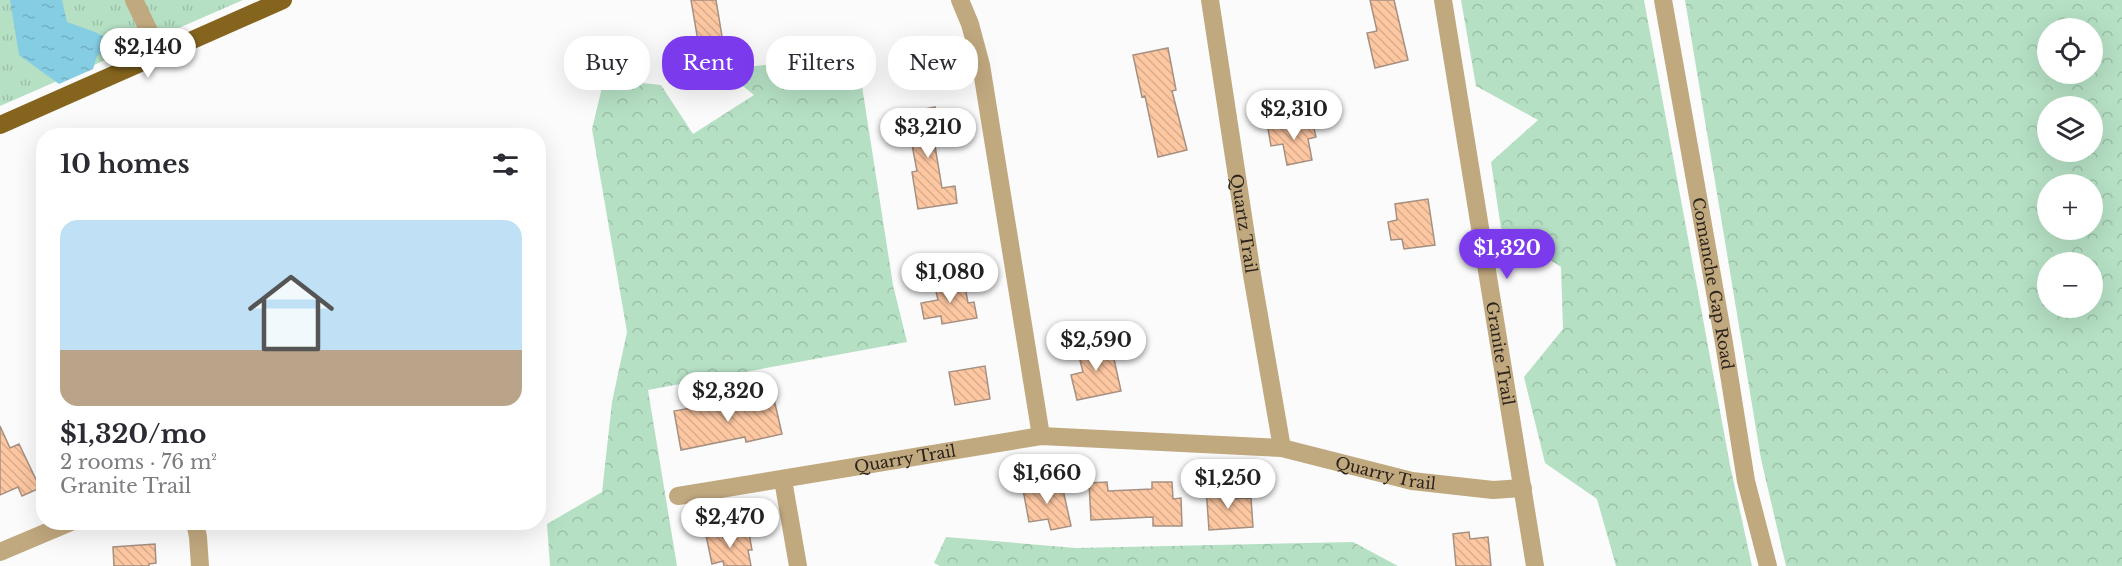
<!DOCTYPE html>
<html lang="en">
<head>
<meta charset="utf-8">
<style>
  :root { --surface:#fff; --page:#f2f2f3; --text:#2b2b33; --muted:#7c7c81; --line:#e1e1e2; --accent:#7c3aed }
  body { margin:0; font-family:"Libre Baskerville",serif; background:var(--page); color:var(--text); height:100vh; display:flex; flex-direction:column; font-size:22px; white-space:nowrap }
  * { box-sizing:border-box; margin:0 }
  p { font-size:20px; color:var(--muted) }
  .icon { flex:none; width:33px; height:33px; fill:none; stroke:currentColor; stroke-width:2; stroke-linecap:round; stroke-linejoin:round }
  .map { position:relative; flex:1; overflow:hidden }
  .sheet { position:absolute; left:36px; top:128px; width:510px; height:402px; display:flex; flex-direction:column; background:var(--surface); border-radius:24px; box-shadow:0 6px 24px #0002 }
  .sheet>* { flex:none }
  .hud { position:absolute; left:564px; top:36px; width:570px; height:54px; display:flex; gap:12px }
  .controls { position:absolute; left:2037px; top:18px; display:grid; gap:12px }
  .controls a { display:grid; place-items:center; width:66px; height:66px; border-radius:50%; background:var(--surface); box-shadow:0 6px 24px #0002; font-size:30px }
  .price { position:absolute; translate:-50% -51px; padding:0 14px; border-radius:21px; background:#fff; color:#222; font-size:20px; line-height:39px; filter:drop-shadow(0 2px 3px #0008) }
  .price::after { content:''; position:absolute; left:50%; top:36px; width:18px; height:14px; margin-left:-9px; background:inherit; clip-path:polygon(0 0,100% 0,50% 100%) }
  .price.active { background:var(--accent); color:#fff }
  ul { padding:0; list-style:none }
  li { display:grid; align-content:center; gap:12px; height:318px; padding:0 24px }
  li+li { border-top:2px solid var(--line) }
  li span { display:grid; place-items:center; height:186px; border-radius:18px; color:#555 }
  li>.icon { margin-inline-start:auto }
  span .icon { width:108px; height:108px; fill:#fffc; stroke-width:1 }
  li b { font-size:26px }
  h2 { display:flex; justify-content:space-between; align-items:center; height:72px; padding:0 24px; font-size:26px }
  .tag { padding:0 21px; border-radius:24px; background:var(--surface); box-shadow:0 6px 24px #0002; font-size:21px; line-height:54px }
  .tag.active { background:var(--accent); color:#fff }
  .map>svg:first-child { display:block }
  .forest { fill:url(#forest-crowns); fill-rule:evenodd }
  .park { fill:url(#park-tufts) }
  .water { fill:url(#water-ripples) }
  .building { fill:url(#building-back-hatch); stroke:#a59081; stroke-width:1.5 }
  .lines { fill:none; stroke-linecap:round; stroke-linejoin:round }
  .minor { stroke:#c0a87f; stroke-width:18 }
  .major { stroke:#85641e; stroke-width:18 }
  .labels { text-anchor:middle; stroke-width:4.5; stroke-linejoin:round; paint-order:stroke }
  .street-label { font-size:16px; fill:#2c231d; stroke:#fff }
</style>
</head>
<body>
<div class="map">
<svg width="2122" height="566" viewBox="0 0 2122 566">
  <defs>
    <pattern id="forest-crowns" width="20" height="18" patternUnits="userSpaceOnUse" patternTransform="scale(1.5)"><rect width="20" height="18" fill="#b5e0c4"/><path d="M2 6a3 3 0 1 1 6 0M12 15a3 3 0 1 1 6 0" fill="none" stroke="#9cc0a8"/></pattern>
    <pattern id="park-tufts" width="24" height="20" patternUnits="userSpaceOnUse" patternTransform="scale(1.5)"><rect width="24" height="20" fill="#b5e0c4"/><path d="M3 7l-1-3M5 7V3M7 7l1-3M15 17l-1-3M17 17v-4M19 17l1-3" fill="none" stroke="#9cc0a8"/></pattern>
    <pattern id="water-ripples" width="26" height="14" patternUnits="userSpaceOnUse" patternTransform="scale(1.5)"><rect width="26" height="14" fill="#84cde3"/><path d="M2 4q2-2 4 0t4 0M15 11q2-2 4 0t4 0" fill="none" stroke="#72b0c2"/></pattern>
    <pattern id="building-back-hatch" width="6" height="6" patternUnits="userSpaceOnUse" patternTransform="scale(1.5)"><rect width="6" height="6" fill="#fdc7a2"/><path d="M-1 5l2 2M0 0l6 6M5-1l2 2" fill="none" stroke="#d9ab8b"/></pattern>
  </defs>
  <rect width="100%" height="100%" fill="#fbfbfb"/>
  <path class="forest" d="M1461,0h183l86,465 22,101h-136l-19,-67 -52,-36 -21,-86 39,-48 -2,-62 -60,-39 -10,-66 47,-42 -62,-34z
    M1685,0h437v566h-336l-25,-107zM2048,28h44v46h-44zM2048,106h44v46h-44zM2092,184v46h-44v-46zM2048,262h44v46h-44z
    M857,54l36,231 14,57 -259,48 29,176h-127l-3,-42 55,-32 10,-90 15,-70 -35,-203 12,-50 57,6 32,49 61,-39 -31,-25z
    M946,537l130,11 277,-6 45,24h-458l-6,-3z"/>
  <path class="park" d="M0,0h243l-243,106z"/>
  <path class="water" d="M10,0h52l5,22 28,10 19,10 -2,18h-5l-9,-7 -5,16 -34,15 -40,-29z"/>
  <path class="building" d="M691,0h25l10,61 -24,4z
    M1370,0h24l14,60 -33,8 -8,-35 10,-2z
    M1168,48l8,42 -4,1 15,59 -29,7 -13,-61 -3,1 -9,-42z
    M935,107l4,21 6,-1 3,16 -13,3 7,42 13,-2 2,17 -39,6 -6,-37 5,-1 -11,-58z
    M1312,120l4,17 -8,2 4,21 -25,5 -4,-21 -12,2 -3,-17z
    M1428,199l7,46 -31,4 -2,-10 -11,1 -3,-18 9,-2 -2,-16z
    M964,281l4,22 6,-1 3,16 -35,6 -1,-8 -17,3 -3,-16 17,-3 -3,-13z
    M1110,341l11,50 -44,9 -6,-25 12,-3 -6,-24z
    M985,366l5,33 -35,6 -6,-33z
    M773,395l9,39 -36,8 -1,-5 -64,13 -7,-39 44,-8 1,5z
    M0,426l10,22 9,-4 21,44 -18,8 -4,-9 -18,8z
    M1040,481l2,8 20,-4 9,41 -20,4 -3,-11 -19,3 -7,-38z
    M1107,482l1,9 44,-2v-7h20l1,17 8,-1 1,28h-29v-9l-62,3 -2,-37z
    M1225,486l1,13 25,-1 2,29 -44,3 -3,-43z
    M721,532l2,6 26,-5 3,17h-4l3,16h-27l-1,-5 -11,3 -6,-29z
    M1469,532l1,7 18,-2 3,29h-35l-3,-32z
    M155,544l1,19 -7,1v2h-35l-1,-19z"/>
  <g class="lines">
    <g class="minor">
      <path d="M134,0l26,54"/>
      <path d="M960,0l10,24 11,41 60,371"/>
      <path id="s1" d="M1210,0l42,275 30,173"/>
      <path id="s2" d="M1443,0l92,566"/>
      <path id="s3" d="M1663,0l61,343 22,138 22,85"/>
      <path d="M783,480l15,86"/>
      <path id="s4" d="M678,496l363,-60 241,12 130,33 81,9 30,-2"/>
      <path d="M195,522l3,15 2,29"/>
      <path d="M0,552l71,-30"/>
    </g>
    <path class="major" d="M0,125l283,-125"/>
  </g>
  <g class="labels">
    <g class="street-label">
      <text dy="6" stroke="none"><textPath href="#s1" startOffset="226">Quartz Trail</textPath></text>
      <text dy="6" stroke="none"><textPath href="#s3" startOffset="288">Comanche Gap Road</textPath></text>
      <text dy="6" stroke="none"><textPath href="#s2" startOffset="358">Granite Trail</textPath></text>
      <text dy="6" stroke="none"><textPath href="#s4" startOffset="230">Quarry Trail</textPath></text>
      <text dy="6" stroke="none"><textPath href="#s4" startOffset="716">Quarry Trail</textPath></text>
    </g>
  </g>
</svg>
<div class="controls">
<a><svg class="icon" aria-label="locate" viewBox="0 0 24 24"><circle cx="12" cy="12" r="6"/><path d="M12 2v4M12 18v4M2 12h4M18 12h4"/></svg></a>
<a><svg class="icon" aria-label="layers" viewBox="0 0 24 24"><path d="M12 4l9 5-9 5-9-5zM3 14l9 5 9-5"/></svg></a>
<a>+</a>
<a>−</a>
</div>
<b class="price" style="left:148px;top:79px">$2,140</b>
<b class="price" style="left:1294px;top:141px">$2,310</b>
<b class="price" style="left:928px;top:159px">$3,210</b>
<b class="price active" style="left:1507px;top:280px">$1,320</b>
<b class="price" style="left:950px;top:304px">$1,080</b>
<b class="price" style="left:1096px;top:372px">$2,590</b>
<b class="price" style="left:728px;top:423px">$2,320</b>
<b class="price" style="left:1047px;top:505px">$1,660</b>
<b class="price" style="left:1228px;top:510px">$1,250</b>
<b class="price" style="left:730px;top:549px">$2,470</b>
<div class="hud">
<a class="tag">Buy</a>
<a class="tag active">Rent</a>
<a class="tag">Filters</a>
<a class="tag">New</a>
</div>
<section class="sheet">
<h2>10 homes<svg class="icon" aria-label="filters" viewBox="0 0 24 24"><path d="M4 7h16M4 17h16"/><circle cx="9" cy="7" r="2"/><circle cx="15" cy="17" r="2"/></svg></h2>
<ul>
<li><span style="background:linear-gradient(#bfe0f5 70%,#b9a48a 0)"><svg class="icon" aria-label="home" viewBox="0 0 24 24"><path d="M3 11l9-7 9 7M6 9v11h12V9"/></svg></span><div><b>$1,320/mo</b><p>2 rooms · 76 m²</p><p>Granite Trail</p></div></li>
</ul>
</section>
</div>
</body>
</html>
